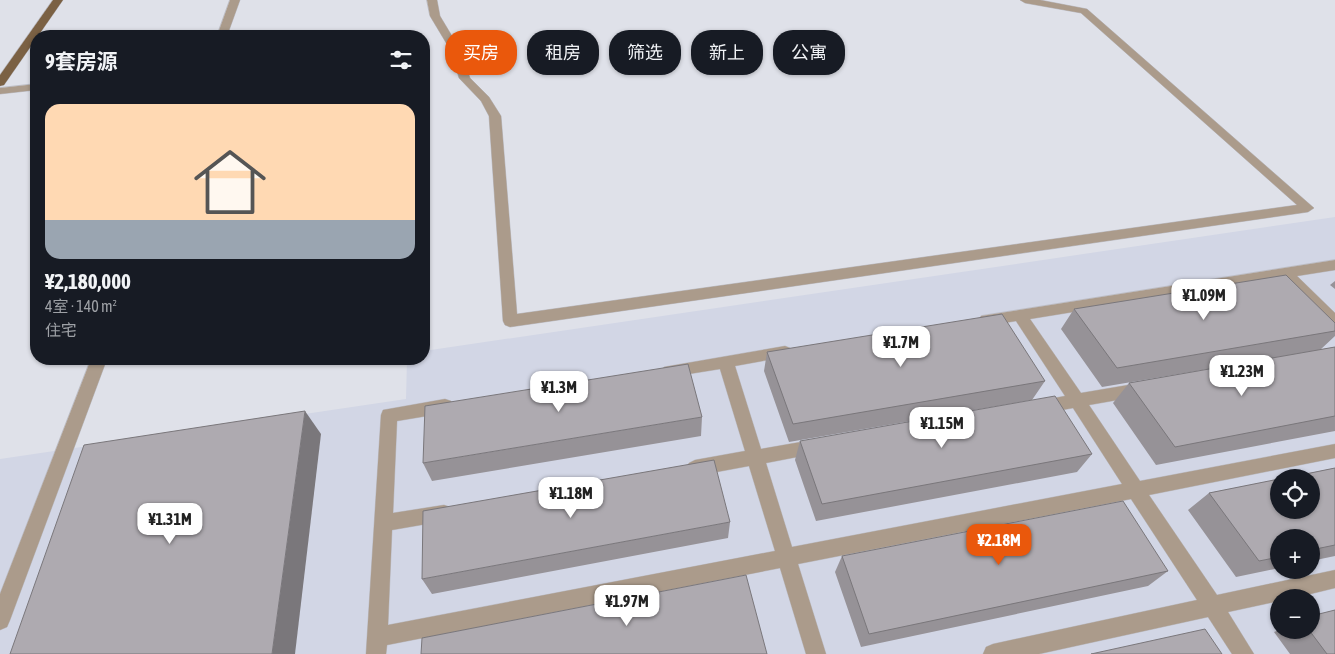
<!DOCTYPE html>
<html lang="zh">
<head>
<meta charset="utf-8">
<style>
  :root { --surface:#171b24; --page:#242831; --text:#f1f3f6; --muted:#9ea1a6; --line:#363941; --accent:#ea580c }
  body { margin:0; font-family:"Asap Condensed","Noto Sans SC",sans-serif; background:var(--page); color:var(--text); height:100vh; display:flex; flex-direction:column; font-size:19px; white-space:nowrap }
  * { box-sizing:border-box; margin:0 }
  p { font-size:16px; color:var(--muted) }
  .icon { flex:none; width:28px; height:28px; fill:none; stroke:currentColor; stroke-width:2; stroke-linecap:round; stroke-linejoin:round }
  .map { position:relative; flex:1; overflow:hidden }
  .panel { position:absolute; left:30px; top:30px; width:400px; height:335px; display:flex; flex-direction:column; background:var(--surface); border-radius:20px; box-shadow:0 1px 4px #0004 }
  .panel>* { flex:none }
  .guide { position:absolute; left:445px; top:30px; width:475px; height:45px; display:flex; gap:10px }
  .controls { position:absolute; left:1270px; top:469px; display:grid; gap:10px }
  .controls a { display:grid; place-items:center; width:50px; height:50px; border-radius:50%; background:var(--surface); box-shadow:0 1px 4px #0004; font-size:25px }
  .price { position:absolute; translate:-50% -42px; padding:0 11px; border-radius:10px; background:#fff; color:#222; font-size:16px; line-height:32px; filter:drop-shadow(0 1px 2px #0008) }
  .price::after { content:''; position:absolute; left:50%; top:30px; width:15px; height:11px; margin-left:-8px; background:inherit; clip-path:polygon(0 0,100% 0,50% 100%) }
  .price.on { background:var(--accent); color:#fff }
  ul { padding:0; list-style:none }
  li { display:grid; align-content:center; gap:10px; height:265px; padding:0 15px }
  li+li { border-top:1px solid var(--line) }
  li span { display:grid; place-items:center; height:155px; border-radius:15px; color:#555 }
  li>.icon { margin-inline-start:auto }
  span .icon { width:90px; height:90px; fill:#fffc; stroke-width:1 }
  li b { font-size:21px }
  h2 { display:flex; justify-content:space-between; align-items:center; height:60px; padding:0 15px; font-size:21px }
  .tag { padding:0 18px; border-radius:20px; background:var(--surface); box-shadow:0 1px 4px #0004; font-size:18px; line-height:45px }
  .tag.on { background:var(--accent); color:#fff }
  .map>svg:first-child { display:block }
  .built { fill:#d2d6e5; fill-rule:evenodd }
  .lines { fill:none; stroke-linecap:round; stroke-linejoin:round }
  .lane-casing { stroke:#bdbec6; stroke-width:1 }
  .primary-casing { stroke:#bdbec6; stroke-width:1 }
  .lane { fill:#ab9b8b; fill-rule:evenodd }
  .primary { fill:#7b6144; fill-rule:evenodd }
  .wall { fill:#969297 }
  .shaded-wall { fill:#7a777b }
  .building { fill:#aeaab0; stroke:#7a777b }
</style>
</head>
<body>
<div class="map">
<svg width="1335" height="654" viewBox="0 0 1335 654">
  <rect width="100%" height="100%" fill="#dfe1e9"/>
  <path class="built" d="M1335,217v437h-1335v-195l406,-60 1,-40h17v-8zM1279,478h32v32h-32zM1279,538h32v32h-32zM1279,598h32v32h-32z"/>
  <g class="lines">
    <g class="lane-casing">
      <path id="lane" d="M230,0h10l-13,36h-10z
        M427,0h10l3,16 21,35 9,27 19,19 12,19 16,198 780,-109 -216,-192 -56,-10 -5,-3h20l47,9 227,199 -6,4 -798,115 -5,-2 -2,-4 -14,-205 -8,-15 -22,-23 -8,-27 -21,-35z
        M36,84v6l-36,4v-6z
        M1335,260v10l-38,6 38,37v15l-5,-2 -48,-48 -252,41 51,74 59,-10 6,2 2,5 -2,5 -57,10 51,76 195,-37v14l-186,37 68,100 118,-25v18l-41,10h-15v3l-51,11 26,42h-22l-24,-37 -169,37h-56l3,-7 7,-3 204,-44 -66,-101 -333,65 28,90h-20l-26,-86 -393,77 -1,9h-20l15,-239 2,-5 62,-11 6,2 2,5 -2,5 -6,2 -48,8 -4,92 51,-8 6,2 3,6 -3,6 -6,2 -52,9 -4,95 387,-74 -26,-85 -54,10 -6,-3 -3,-5 3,-5 6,-3 50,-9 -25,-82 -50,8 -6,-2 -2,-4 2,-4 121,-21 5,2 3,4 -3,4 -55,10 26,83 57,-10 6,2 3,5 -3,5 -6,2 -52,10 26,84 330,-63 -49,-76 -33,6 -6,-2 -2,-5 2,-5 31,-6 -49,-75 -30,5 -5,-2 -2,-4 2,-4z
        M91,359h16l-97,261 -3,7 -7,3v-36z"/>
    </g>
    <g class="primary-casing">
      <path id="primary" d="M53,0h10l-59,85 -4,1v-11z"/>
    </g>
    <use href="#lane" class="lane"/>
    <use href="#primary" class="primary"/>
  </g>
  <path class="wall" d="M1335,281v8l-5,-4z
    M1074,309l261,14v13l-15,14 -218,37 -41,-58z
    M1335,347v84l-179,34 -43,-62 16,-20z
    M767,352l278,29 -13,19 -243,42 -25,-71z
    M702,417l-1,19 -269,45 -9,-18z
    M800,441l292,13 -15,18 -261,49 -21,-61z
    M1335,468v88l-24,5v-23h-32v30l-43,9 -48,-67 21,-17z
    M730,522l-2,16 -296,56 -10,-15z
    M842,556l326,15 -20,15 -287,61 -26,-75z
    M1279,630h32l24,24h-45l-16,-22z"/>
  <path class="shaded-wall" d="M305,411l16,23 -26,220h-23z"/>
  <path class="building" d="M1286,275l49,48v8l-218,37 -43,-59z
    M1002,314l43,67 -252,43 -26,-72z
    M1335,347v69l-160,31 -46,-64z
    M688,364l14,53 -279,46 2,-57z
    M1055,396l37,58 -270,50 -22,-63z
    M305,411l-33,243h-262l74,-209z
    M714,460l16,62 -308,57 1,-68z
    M1335,468v77l-24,5v-12h-32v19l-20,4 -50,-68 70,-14v31h32v-32h-25z
    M1123,501l45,70 -299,63 -27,-78z
    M746,575l21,79h-346l1,-16z
    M1335,610v44h-8l-18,-24h2v-14z
    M1205,629l17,25h-131z"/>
</svg>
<div class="controls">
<a><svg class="icon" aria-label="locate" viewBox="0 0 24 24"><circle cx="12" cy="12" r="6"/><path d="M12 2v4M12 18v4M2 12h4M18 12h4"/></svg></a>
<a>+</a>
<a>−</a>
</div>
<b class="price" style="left:1204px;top:321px">¥1.09M</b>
<b class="price" style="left:901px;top:368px">¥1.7M</b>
<b class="price" style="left:1242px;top:397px">¥1.23M</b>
<b class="price" style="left:559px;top:413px">¥1.3M</b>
<b class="price" style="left:942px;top:449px">¥1.15M</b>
<b class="price" style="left:571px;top:519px">¥1.18M</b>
<b class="price" style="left:170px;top:545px">¥1.31M</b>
<b class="price on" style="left:999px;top:566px">¥2.18M</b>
<b class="price" style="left:627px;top:627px">¥1.97M</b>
<div class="guide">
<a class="tag on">买房</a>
<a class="tag">租房</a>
<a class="tag">筛选</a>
<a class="tag">新上</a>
<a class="tag">公寓</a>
</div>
<section class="panel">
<h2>9套房源<svg class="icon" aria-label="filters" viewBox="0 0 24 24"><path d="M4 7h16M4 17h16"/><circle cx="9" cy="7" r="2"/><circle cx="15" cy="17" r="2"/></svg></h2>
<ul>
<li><span style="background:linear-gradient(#ffd9b3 75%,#9aa5b1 0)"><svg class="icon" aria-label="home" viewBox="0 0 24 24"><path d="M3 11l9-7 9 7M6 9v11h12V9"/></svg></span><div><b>¥2,180,000</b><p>4室 · 140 m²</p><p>住宅</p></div></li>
</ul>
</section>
</div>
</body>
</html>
